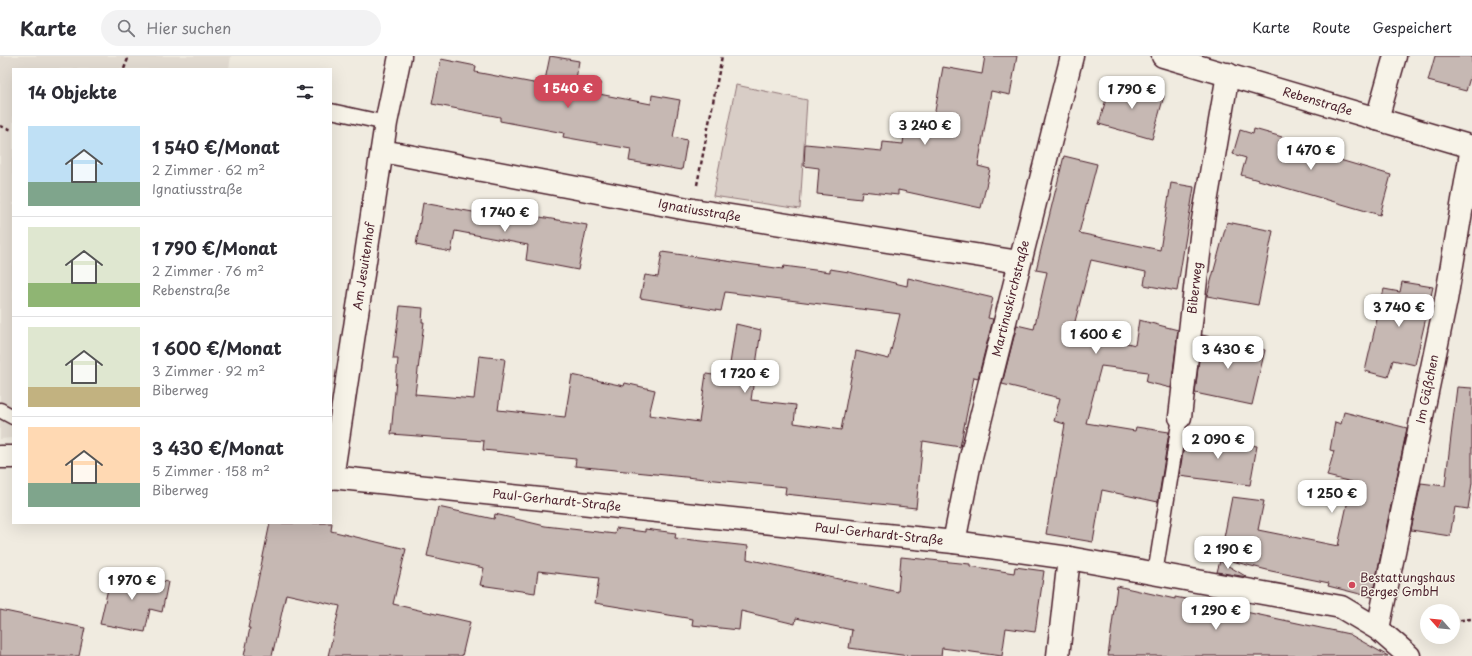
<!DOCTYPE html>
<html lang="de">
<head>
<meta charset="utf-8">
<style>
  :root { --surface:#fff; --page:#f2f2f3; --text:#2b2b33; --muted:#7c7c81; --line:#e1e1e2; --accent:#d1495b }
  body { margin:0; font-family:"Playpen Sans",sans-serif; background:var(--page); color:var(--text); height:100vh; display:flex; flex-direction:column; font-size:15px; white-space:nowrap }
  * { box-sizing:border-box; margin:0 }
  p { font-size:13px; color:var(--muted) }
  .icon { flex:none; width:22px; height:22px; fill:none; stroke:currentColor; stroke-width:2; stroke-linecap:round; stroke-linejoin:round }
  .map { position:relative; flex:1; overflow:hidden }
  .sheet { position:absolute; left:12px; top:12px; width:320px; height:456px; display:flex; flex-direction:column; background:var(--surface); border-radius:0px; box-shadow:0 4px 16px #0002 }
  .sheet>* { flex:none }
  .needle { width:26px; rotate:297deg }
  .buttons { position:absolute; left:1420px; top:548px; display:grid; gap:8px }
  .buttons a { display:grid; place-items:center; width:40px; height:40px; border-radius:50%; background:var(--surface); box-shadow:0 4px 16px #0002; font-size:20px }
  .price { position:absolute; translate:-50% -34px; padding:0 9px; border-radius:8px; background:#fff; color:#222; font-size:13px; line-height:26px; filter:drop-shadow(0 1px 2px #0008) }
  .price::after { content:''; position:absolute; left:50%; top:24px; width:12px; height:9px; margin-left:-6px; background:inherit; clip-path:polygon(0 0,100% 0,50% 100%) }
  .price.current { background:var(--accent); color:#fff }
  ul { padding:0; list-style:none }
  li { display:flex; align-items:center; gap:12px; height:100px; padding:0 16px }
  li+li { border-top:1px solid var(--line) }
  li span { display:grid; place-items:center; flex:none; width:112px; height:80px; border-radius:0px; color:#555 }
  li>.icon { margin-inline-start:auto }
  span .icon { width:48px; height:48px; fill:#fffc; stroke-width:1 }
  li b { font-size:17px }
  h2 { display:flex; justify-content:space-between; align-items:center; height:48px; padding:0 16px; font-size:17px }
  header { display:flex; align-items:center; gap:24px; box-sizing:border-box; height:56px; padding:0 20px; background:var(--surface); border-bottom:1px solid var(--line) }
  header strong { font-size:19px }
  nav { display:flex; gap:22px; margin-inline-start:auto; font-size:14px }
  .search { width:280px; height:36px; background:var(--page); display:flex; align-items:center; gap:10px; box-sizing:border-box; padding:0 14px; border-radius:22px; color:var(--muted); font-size:15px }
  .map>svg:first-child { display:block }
  .built { fill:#e3dcd2 }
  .green { fill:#d8cdc6; stroke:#917678 }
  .building { fill:#c6b8b3; stroke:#4a1f2b }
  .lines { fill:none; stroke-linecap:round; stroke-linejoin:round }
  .service-casing { stroke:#4a1f2b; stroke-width:17 }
  .minor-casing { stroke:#4a1f2b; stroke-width:25 }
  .path { stroke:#4a1f2b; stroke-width:2.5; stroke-dasharray:4 3; stroke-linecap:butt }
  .service { stroke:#f7f3e8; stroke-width:14 }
  .minor { stroke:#f7f3e8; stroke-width:22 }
  .poi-dot { fill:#d1495b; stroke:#f7f3e8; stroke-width:1.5 }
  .labels { text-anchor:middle; stroke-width:3; stroke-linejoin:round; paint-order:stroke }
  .street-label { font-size:12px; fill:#4a1f2b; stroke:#f7f3e8 }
  .poi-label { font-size:12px; fill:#4a1f2b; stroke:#f7f3e8; text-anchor:start }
</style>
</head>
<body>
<header>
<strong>Karte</strong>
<div class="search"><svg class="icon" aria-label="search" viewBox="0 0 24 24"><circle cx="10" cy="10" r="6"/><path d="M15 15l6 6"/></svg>Hier suchen</div>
<nav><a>Karte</a><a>Route</a><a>Gespeichert</a></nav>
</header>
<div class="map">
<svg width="1472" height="600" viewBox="0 0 1472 600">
  <rect width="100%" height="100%" fill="#f0ebe0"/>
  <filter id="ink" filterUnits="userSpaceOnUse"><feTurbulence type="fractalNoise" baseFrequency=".025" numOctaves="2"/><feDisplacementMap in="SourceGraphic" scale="8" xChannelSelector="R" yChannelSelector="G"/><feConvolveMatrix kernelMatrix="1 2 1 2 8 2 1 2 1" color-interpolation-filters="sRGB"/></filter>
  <g filter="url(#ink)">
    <path class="built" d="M0,0h231l-2,13h-216v369l-13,1z"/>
    <path class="green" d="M736,29l71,15 -7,109 -87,-13z"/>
    <path class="building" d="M550,0l29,5 -3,18 25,4 -2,11 52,10 1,-9 28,5 -7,37 14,3 -5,30 -53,-9 2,-12 -68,-12 1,-4 -64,-12v-4l-68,-13 9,-45 35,7 -1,6 69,13z
      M985,0h32l-7,39 -19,-4 -13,75 12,3 -9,39 -83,-18v5l-36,-4 -1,8 -44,-5 2,-26 -15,-2 1,-22 77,7 1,-9 20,2 3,-26 27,4 10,-55 39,7z
      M1435,0h37v15l-6,20 -38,-10z
      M1111,25l53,15 -12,43 -53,-15z
      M1254,73l88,25 -2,6 51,15 -11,40 -139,-40 5,-17 -13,-4 7,-24 13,4z
      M1064,100l33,8 -18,69 81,17 11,-67 23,4 -17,104 -33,-6 2,-13 -55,-12 -18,69 62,16 4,-25 39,10 -7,58 -25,-6 2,-10 -47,-6 -15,57 49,8 1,-4 33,5 -11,70 -56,-12 -9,52 -47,-8 19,-110 -11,-3 6,-23 -58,-14 15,-59 17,4 13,-57 -11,-2z
      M423,147l72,13v-4l38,7 1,-3 53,9 -9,45 -52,-10 2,-15 -73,-14 -4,21 -35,-7z
      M1227,166l46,9 -15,74 -51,-9z
      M662,196l121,17 1,-3 46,6v-3l19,3 58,14 1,-8 85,20 -5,20 5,1 -15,59 -4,-1 -14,70 -37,-6 -7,67 -131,-14 1,-7 -211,-21 1,-7 -93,-9 1,-9 -93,-7 7,-75h-5l7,-53 23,2 -1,14h2l-9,72 59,5 5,-43 26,3 -7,51 67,7 7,-42 52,11 1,-3 30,7 -6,25 50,7 7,-48 22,3 8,-53 25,6 -10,70 45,5 -2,18 47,7 15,-79 33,8 11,-45 -175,-22 -4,19 -81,-13 5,-23 13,2z
      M1402,226l31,5 -18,78 -22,-5 -5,17 -23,-6 19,-82 16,3z
      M1202,279l63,15 -13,55 -57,-12z
      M1457,331l15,1v95l-4,26 -13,-2 -5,29 -39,-6 10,-47 24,3z
      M1344,356l63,16 -35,169 -44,-11 1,-3 -58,-12 -51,-13 12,-61 32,4 -6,29 80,16 14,-64 -25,-6 7,-25 -4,-1 5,-28 6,2z
      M1186,379l71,11 -7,39 -71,-9z
      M438,451l56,12 1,-5 50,12 70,8 1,-6 29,4v-3l31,4 -1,5 73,8 -1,13 151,33 3,-35 69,7v2l44,7 1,-6 29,4 -9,61 -29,-4 -4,28 -60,-8 -1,8h-32l-60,-8 3,-18 -56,-12 -1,6 -54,-13 -2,19 -47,-5 1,-6 -98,-16 4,-25 -61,-7 -3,22 -55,-8 4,-17 -57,-12z
      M270,467h62l-1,8 75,18 -13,55 77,18 -8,34h-134l12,-50 -54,-12 -14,62h-28l6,-28h-2z
      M1220,505l27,16 -30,-5z
      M112,515l56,11 -6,30 -12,-3 -5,23 -45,-8z
      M1117,530l58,13v-2l36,7 1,-7 31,5 -2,9 108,23 39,22h-280z
      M0,554l85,18 -6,28h-79z"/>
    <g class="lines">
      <g class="service-casing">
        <path id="service" d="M331,55l55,12
          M0,354l13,7
          M1155,518l25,-157"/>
      </g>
      <g class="minor-casing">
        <g id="minor">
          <path id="s1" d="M1163,0l309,91"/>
          <path d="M1377,63l18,-63"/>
          <path id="s2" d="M382,95l311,59 326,52"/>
          <path id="s3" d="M1180,361l23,-197 25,-146"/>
          <path d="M0,401h13"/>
          <path id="s4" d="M331,421l623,65 115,16 272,49 37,22 31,27"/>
          <path id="s5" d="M332,422l54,-355 14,-67"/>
          <path id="s6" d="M954,486l17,-85 101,-401"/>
          <path id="s7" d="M1378,573l68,-329 26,-153"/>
          <path d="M1058,600l11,-98"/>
        </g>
      </g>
      <path class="path" d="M124,13l5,-13
        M0,70l13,4
        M697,129l25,-129
        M1453,565l19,-2"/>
      <use href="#service" class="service"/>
      <use href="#minor" class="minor"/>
    </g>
  </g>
  <circle class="poi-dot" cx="1352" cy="529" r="4"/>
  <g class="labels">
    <g class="street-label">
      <text dy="4" stroke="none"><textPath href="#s1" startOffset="161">Rebenstraße</textPath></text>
      <text dy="4" stroke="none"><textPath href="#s2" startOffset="323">Ignatiusstraße</textPath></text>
      <text dy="4" stroke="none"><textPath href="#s5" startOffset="214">Am Jesuitenhof</textPath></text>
      <text dy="4" stroke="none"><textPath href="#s3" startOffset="130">Biberweg</textPath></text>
      <text dy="4" stroke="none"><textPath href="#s6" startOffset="250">Martinuskirchstraße</textPath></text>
      <text dy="4" stroke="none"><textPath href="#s7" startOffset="245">Im Gäßchen</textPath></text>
      <text dy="4" stroke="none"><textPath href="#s4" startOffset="227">Paul-Gerhardt-Straße</textPath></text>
      <text dy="4" stroke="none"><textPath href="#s4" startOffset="551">Paul-Gerhardt-Straße</textPath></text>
    </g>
    <g class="poi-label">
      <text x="1360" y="526">Bestattungshaus<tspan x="1360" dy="14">Berges GmbH</tspan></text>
    </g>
  </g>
</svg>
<div class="buttons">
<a><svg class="needle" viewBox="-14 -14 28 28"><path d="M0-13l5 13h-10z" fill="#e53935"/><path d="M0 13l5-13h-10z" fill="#7c7c81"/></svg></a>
</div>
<b class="price current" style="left:568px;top:53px">1 540 €</b>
<b class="price" style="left:1132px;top:54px">1 790 €</b>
<b class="price" style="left:925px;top:90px">3 240 €</b>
<b class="price" style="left:1311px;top:115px">1 470 €</b>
<b class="price" style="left:505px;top:177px">1 740 €</b>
<b class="price" style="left:1399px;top:272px">3 740 €</b>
<b class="price" style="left:1096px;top:299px">1 600 €</b>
<b class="price" style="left:1228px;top:314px">3 430 €</b>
<b class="price" style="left:745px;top:338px">1 720 €</b>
<b class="price" style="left:1218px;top:404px">2 090 €</b>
<b class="price" style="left:1332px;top:458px">1 250 €</b>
<b class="price" style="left:1228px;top:514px">2 190 €</b>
<b class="price" style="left:132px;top:545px">1 970 €</b>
<b class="price" style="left:1216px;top:575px">1 290 €</b>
<section class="sheet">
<h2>14 Objekte<svg class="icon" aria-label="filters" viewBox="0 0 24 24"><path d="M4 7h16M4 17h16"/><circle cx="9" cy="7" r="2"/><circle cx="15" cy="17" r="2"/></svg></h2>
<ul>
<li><span style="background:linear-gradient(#bfe0f5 70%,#7fa58c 0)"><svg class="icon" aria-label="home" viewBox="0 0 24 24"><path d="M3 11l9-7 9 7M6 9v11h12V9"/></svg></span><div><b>1 540 €/Monat</b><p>2 Zimmer · 62 m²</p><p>Ignatiusstraße</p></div></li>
<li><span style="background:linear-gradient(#dfe7d0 70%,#8fb573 0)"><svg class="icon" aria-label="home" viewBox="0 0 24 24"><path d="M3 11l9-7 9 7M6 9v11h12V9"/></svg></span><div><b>1 790 €/Monat</b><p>2 Zimmer · 76 m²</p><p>Rebenstraße</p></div></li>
<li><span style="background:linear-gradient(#dfe7d0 75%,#c2b280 0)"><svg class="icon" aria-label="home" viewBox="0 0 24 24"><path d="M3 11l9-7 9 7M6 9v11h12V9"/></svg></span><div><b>1 600 €/Monat</b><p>3 Zimmer · 92 m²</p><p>Biberweg</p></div></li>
<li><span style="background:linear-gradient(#ffd9b3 70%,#7fa58c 0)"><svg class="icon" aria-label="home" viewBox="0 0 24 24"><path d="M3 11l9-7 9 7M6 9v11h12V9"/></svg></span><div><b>3 430 €/Monat</b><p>5 Zimmer · 158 m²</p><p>Biberweg</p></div></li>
</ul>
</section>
</div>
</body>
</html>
